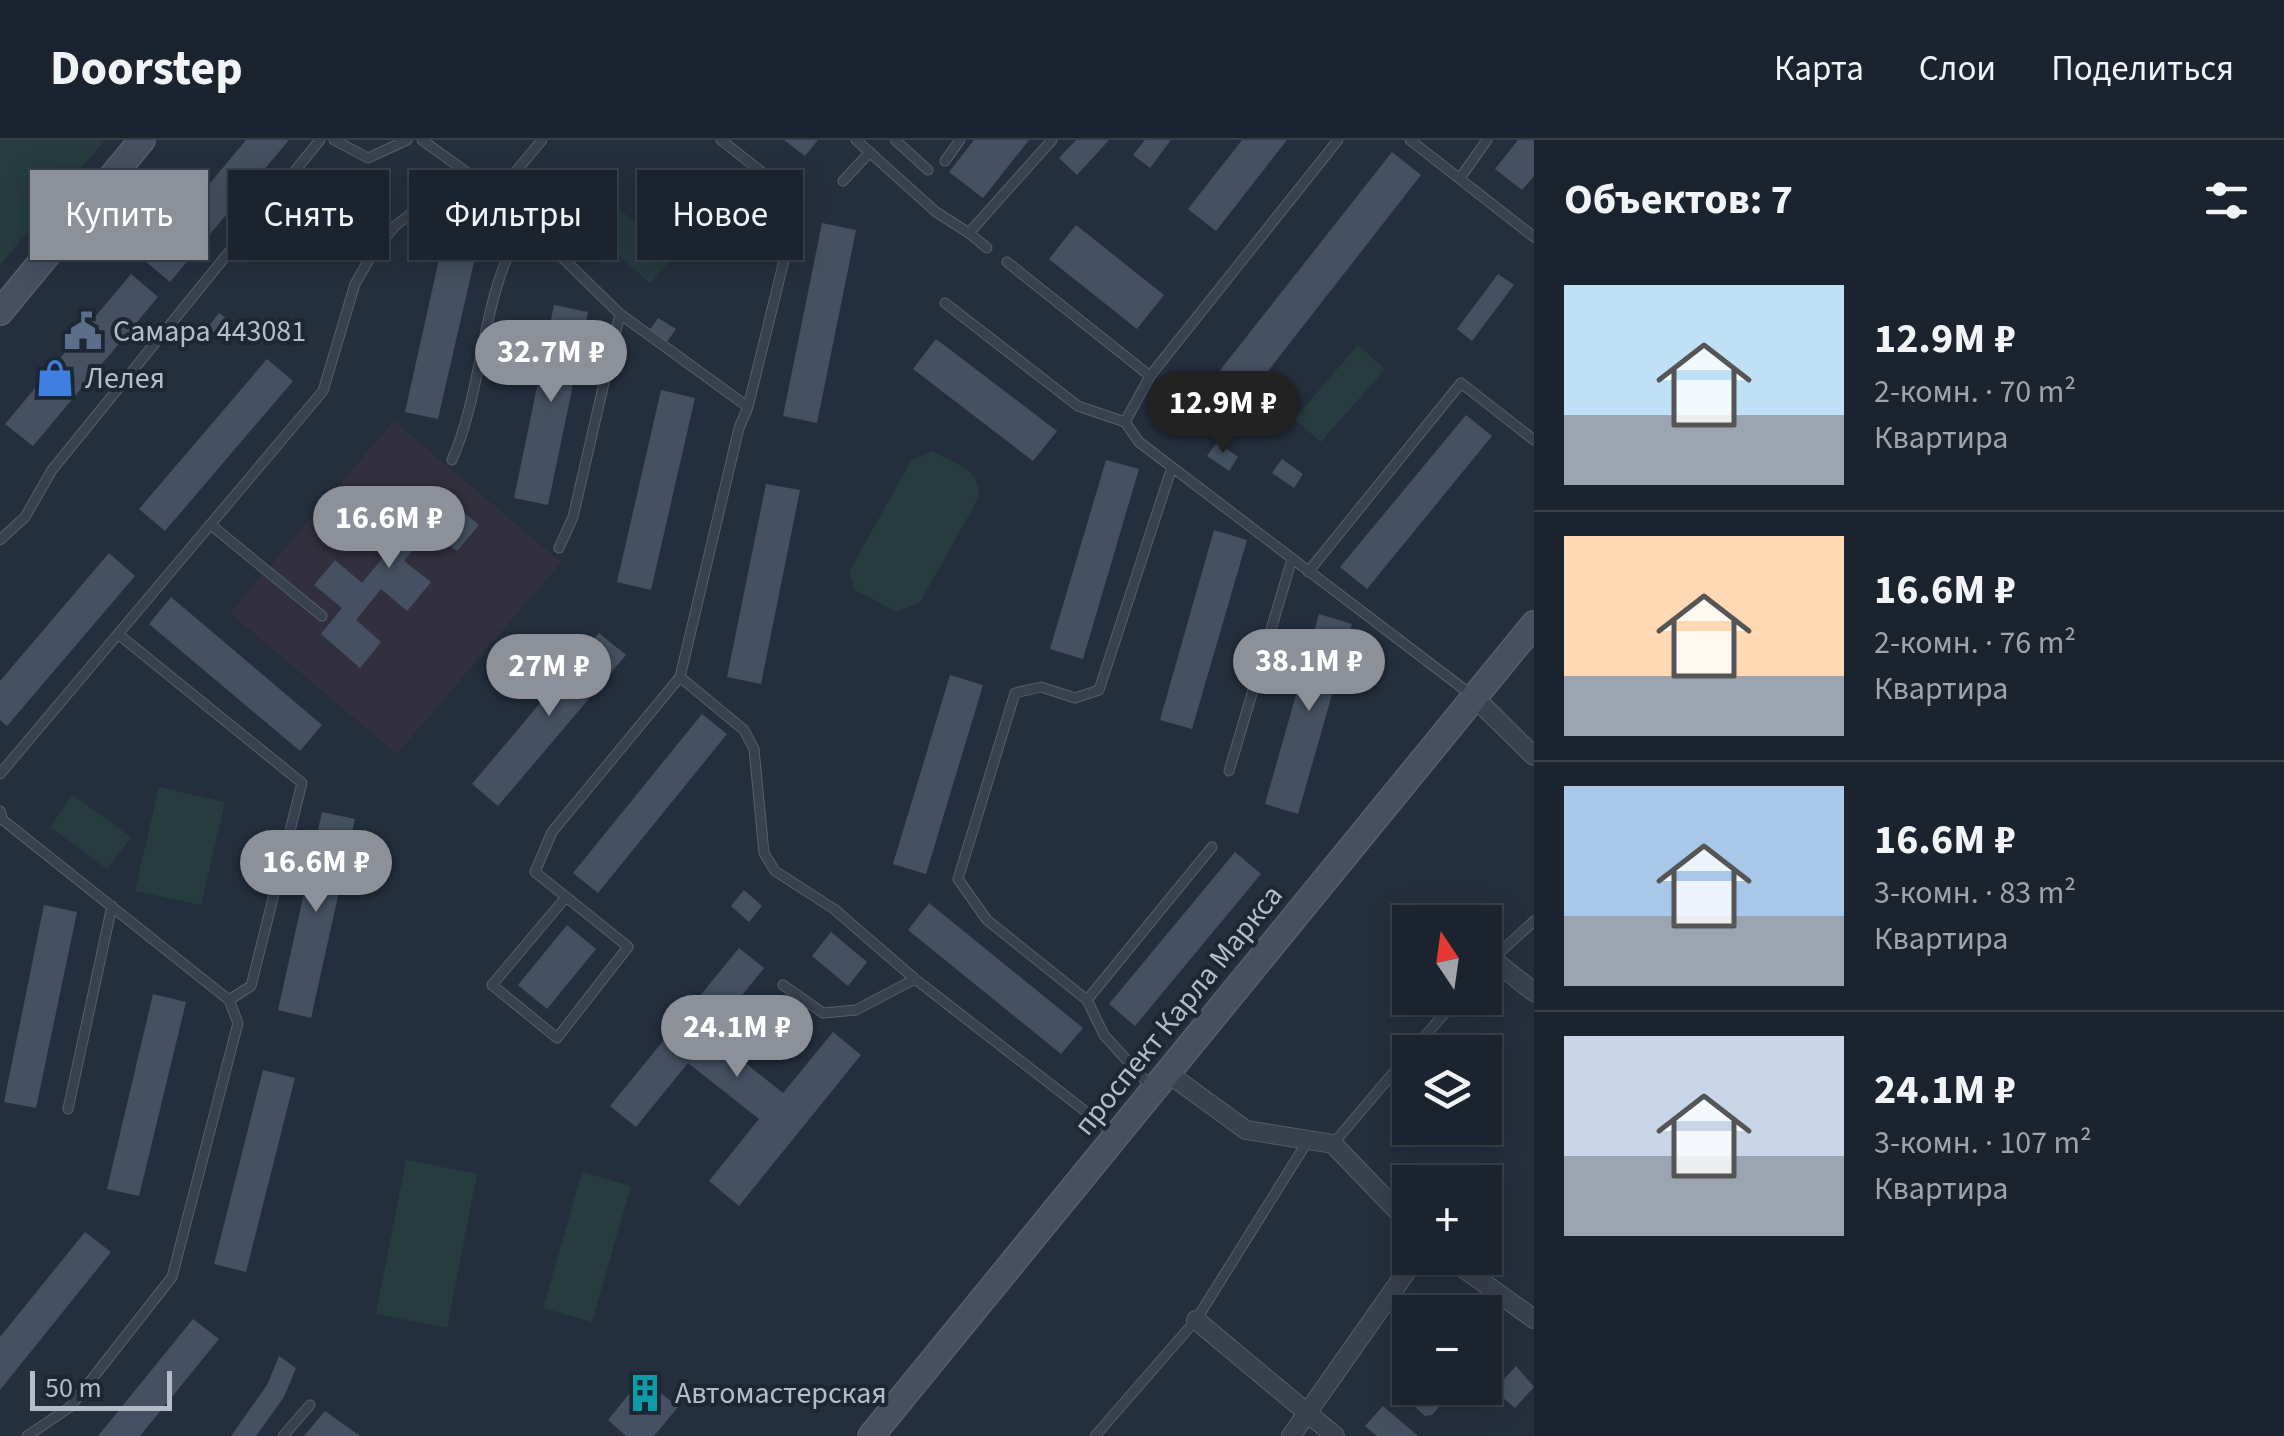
<!DOCTYPE html>
<html lang="ru">
<head>
<meta charset="utf-8">
<style>
  :root { --surface:#1b232e; --page:#282f3a; --text:#f1f3f6; --muted:#a0a4aa; --line:#39404a; --accent:#8c9099 }
  body { margin:0; font-family:"Source Sans 3",sans-serif; background:var(--page); color:var(--text); height:100vh; display:flex; flex-direction:column; font-size:38px; white-space:nowrap }
  * { box-sizing:border-box; margin:0 }
  p { font-size:32px; color:var(--muted) }
  .icon { flex:none; width:55px; height:55px; fill:none; stroke:currentColor; stroke-width:2; stroke-linecap:round; stroke-linejoin:round }
  .map { position:relative; flex:1; overflow:hidden }
  .details { display:flex; flex-direction:column; background:var(--surface); width:750px }
  .details>* { flex:none }
  .banner { position:absolute; left:30px; top:30px; width:950px; height:90px; display:flex; gap:20px }
  .needle { width:65px; rotate:347deg }
  .controls { position:absolute; left:1392px; top:765px; display:grid; gap:20px }
  .controls a { display:grid; place-items:center; width:110px; height:110px; border-radius:0px; background:var(--surface); box-shadow:0 5px 25px #0003,0 0 0 2px var(--line); font-size:50px }
  .scale { position:absolute; left:30px; bottom:25px; width:142px; box-sizing:border-box; padding-left:10px; border:5px solid #b4bcc9; border-top:0; font-size:28px; line-height:35px; white-space:nowrap; color:#b4bcc9; -webkit-text-stroke:8px #1d2633; paint-order:stroke }
  .price { position:absolute; translate:-50% -85px; padding:0 22px; border-radius:35px; background:var(--accent); color:#fff; font-size:32px; line-height:65px; filter:drop-shadow(0 2px 5px #0008) }
  .price::after { content:''; position:absolute; left:50%; top:60px; width:30px; height:22px; margin-left:-15px; background:inherit; clip-path:polygon(0 0,100% 0,50% 100%) }
  .price.active { background:#222; color:#fff }
  ul { padding:0; list-style:none }
  li { display:flex; align-items:center; gap:30px; height:250px; padding:0 30px }
  li+li { border-top:2px solid var(--line) }
  li span { display:grid; place-items:center; flex:none; width:280px; height:200px; border-radius:0px; color:#555 }
  li>.icon { margin-inline-start:auto }
  span .icon { width:120px; height:120px; fill:#fffc; stroke-width:1 }
  li b { font-size:42px }
  h2 { display:flex; justify-content:space-between; align-items:center; height:120px; padding:0 30px; font-size:42px }
  .chip { padding:0 35px; border-radius:0px; background:var(--surface); box-shadow:0 5px 25px #0003,0 0 0 2px var(--line); font-size:35px; line-height:90px }
  .chip.active { background:var(--accent); color:#fff }
  header { display:flex; align-items:center; gap:60px; box-sizing:border-box; height:140px; padding:0 50px; background:var(--surface); border-bottom:2px solid var(--line) }
  header strong { font-size:48px }
  nav { display:flex; gap:55px; margin-inline-start:auto; font-size:35px }
  main { display:flex; flex:1; min-height:0 }
  .map>svg:first-child { display:block }
  .medical { fill:#32303f }
  .green { fill:#263c3f }
  .building { fill:#455162 }
  .lines { fill:none; stroke-linecap:round; stroke-linejoin:round }
  .lane-casing { stroke:#565f6c; stroke-width:11 }
  .street-casing { stroke:#565f6c; stroke-width:20 }
  .secondary-casing { stroke:#565f6c; stroke-width:28 }
  .lane { stroke:#38414e; stroke-width:9 }
  .street { stroke:#38414e; stroke-width:18 }
  .secondary { stroke:#465061; stroke-width:25 }
  .labels { text-anchor:middle; stroke-width:8; stroke-linejoin:round; paint-order:stroke }
  .poi-label { font-size:30px; fill:#b4bcc9; stroke:#1d2633; text-anchor:start }
  .street-label { font-size:30px; fill:#b4bcc9; stroke:#1d2633 }
</style>
</head>
<body>
<header>
<strong>Doorstep</strong>
<nav><a>Карта</a><a>Слои</a><a>Поделиться</a></nav>
</header>
<main>
<div class="map">
<svg width="1534" height="1296" viewBox="0 0 1534 1296">
  <rect width="100%" height="100%" fill="#242f3e"/>
  <path class="medical" d="M394,281l167,141 -164,192 -167,-141z"/>
  <path class="green" d="M0,0h105l-105,125z
    M612,63l62,53 -24,27 -61,-54z
    M1358,205l27,24 -64,73 -27,-23z
    M932,311c22,12 52,19 46,48l-58,103 -23,10 -42,-22 -6,-18 62,-111z
    M159,647l66,15 -24,103 -66,-14z
    M73,655l58,42 -24,32 -57,-42z
    M406,1020l71,14 -30,154 -71,-14z
    M582,1032l49,14 -39,136 -49,-14z"/>
  <path class="building" d="M246,0h43l-119,142 -25,-21z
    M784,0h34l-13,16z
    M974,0h55l-46,58 -34,-26z
    M1076,0h33l-32,35 -18,-17z
    M1145,0h26l-21,28 -17,-13z
    M1242,0h45l-71,91 -28,-22z
    M1518,0h16v36l-12,14 -27,-21z
    M1392,12l29,23 -185,237 -30,-24z
    M362,47l22,17 -43,55 -22,-17z
    M448,79l34,8 -44,192 -33,-7z
    M822,83l34,7 -39,193 -34,-7z
    M1076,85l88,70 -27,34 -88,-70z
    M131,134l27,23 -125,149 -28,-22z
    M1498,134l16,11 -42,56 -15,-12z
    M554,165l34,7 -40,193 -34,-7z
    M219,173l11,8 -11,15 -11,-9z
    M658,178l18,11 -10,14 -17,-12z
    M936,199l121,92 -24,30 -120,-92z
    M267,219l26,22 -128,150 -26,-22z
    M661,250l34,8 -44,192 -34,-8z
    M1466,275l26,21 -125,153 -27,-22z
    M1217,302l21,15 -9,14 -22,-15z
    M1282,319l21,15 -9,14 -22,-15z
    M1106,320l33,9 -56,190 -33,-10z
    M766,344l34,6 -39,194 -34,-7z
    M438,351l41,34 -22,26 -27,-21 -26,31 27,21 -24,29 -26,-22 -25,31 25,22 -21,26 -39,-34 21,-26 -28,-23 21,-25 27,23 33,-40 -26,-21 20,-25 26,21z
    M1214,390l33,10 -55,189 -32,-9z
    M109,413l26,23 -128,150 -7,-6v-39z
    M171,457l151,128 -22,26 -151,-127z
    M1319,474l33,10 -54,190 -33,-10z
    M599,493l27,22 -128,151 -26,-22z
    M950,535l33,10 -57,189 -33,-10z
    M702,574l25,20 -129,159 -25,-20z
    M322,672l33,7 -44,199 -33,-8z
    M1235,712l26,22 -126,152 -26,-22z
    M744,750l18,16 -13,16 -18,-16z
    M929,763l154,125 -22,26 -153,-124z
    M44,765l33,7 -41,196 -32,-6z
    M567,785l29,24 -49,60 -29,-24z
    M831,792l36,30 -19,24 -36,-30z
    M739,808l25,20 -54,67 73,58 50,-61 28,23 -122,151 -30,-25 50,-62 -71,-56 -52,64 -26,-21z
    M153,854l33,8 -47,194 -32,-7z
    M263,930l32,8 -49,194 -32,-8z
    M85,1092l26,20 -111,138v-53z
    M193,1179l26,20 -79,97h-42z
    M279,1216l17,12 -12,29 -28,39h-25l36,-51z
    M1516,1226l18,21 -19,21 -21,-18z
    M642,1238l36,29 -24,29h-28l-18,-16z
    M1411,1248h36l5,4 -20,23 -7,1 -22,-20z
    M1383,1266l35,30h-41l-12,-10z
    M325,1271l35,25h-56z"/>
  <g class="lines">
    <g class="lane-casing">
      <path id="lane" d="M334,0l34,18 39,-18
        M422,0l75,54 123,120 128,93 -9,21 -59,249 -128,155 -17,40 91,73 2,2 -71,91 -65,-53 74,-88
        M721,0l56,44 16,40 -45,183
        M856,0l80,72 33,21 83,-93
        M895,0l33,30
        M1410,0l124,97
        M945,21l15,-21
        M1460,38l27,-38
        M843,41l27,-29
        M497,54l45,-54
        M969,93l18,15
        M1007,122l143,114
        M945,163l133,103 47,16 14,20 334,254
        M1125,282l25,-46 188,-236
        M452,320c33,-75 28,-166 72,-235
        M211,385l111,91
        M0,400l25,-23 27,-47 268,-330
        M559,408l14,-31 47,-203
        M1308,432l153,-189 73,57
        M118,494l184,149 -51,203 -22,14
        M680,537l64,53 10,19 10,104 11,18 59,38 81,70 201,156
        M1229,631l63,-212
        M0,634l323,-383 32,-107 19,-33 21,-25 44,-34 32,-18
        M0,671l3,9 226,180 9,23 -66,254 -102,130 -43,29
        M1485,826l49,-45
        M783,845l40,28 33,-3 59,-31
        M1087,860l125,-153
        M1411,912l47,-54
        M1153,949l-49,-54 -17,-35 -100,-80 -29,-41 57,-186 26,-6 34,11 24,-8 73,-223
        M68,969l44,-203
        M1333,1004l77,-91
        M283,1296l27,-31
        M1095,1296l101,-116 113,-181"/>
    </g>
    <g class="street-casing">
      <path id="street" d="M1473,556l61,60
        M1491,818l43,34
        M1169,934l77,56 87,14 77,80
        M1449,1118l85,61
        M1196,1180l139,116
        M1291,1296l125,-178"/>
    </g>
    <g class="secondary-casing">
      <path id="secondary" d="M0,172l142,-172
        M871,1296l663,-812"/>
    </g>
    <use href="#lane" class="lane"/>
    <use href="#street" class="street"/>
    <use href="#secondary" class="secondary"/>
  </g>
  <defs>
    <g id="civic-bare" transform="scale(3)"><path d="M-.6-6.5H3V-4.5H.6V-3L4-1V1h2V6H-6V1h2V-1L-.6-3ZM-1.2 2.5V6h2.4V2.5Z" fill="#5c6f8a" stroke="#1d2633" stroke-width="2.5" paint-order="stroke"/></g>
    <g id="shop-bare" transform="scale(3)"><path d="M-5-2.5h2.3a2.7 3.5 0 0 1 5.4 0H5L5.5 6h-11ZM-1.5-2.5h3a1.5 2.3 0 0 0-3 0Z" fill="#3f7fe0" stroke="#1d2633" stroke-width="2.5" paint-order="stroke"/></g>
    <g id="building-bare" transform="scale(3)"><path d="M-4-6H4V6H1V3H-1V6H-4ZM-2.5-4.3h1.7v1.8h-1.7ZM.8-4.3h1.7v1.8H.8ZM-2.5-1h1.7V.8h-1.7ZM.8-1h1.7V.8H.8Z" fill="#0f9aa8" stroke="#1d2633" stroke-width="2.5" paint-order="stroke"/></g>
  </defs>
  <g fill-rule="evenodd">
    <use href="#civic-bare" x="83" y="191"/>
    <use href="#shop-bare" x="55" y="238"/>
    <use href="#building-bare" x="645" y="1253"/>
  </g>
  <g class="labels">
    <g class="poi-label">
      <text x="113" y="201">Самара 443081</text>
      <text x="85" y="248">Лелея</text>
      <text x="675" y="1263">Автомастерская</text>
    </g>
    <g class="street-label">
      <text transform="translate(1178 870) rotate(-51)" y="10">проспект Карла Маркса</text>
    </g>
  </g>
</svg>
<div class="controls">
<a><svg class="needle" viewBox="-14 -14 28 28"><path d="M0-13l5 13h-10z" fill="#e53935"/><path d="M0 13l5-13h-10z" fill="#a0a4aa"/></svg></a>
<a><svg class="icon" aria-label="layers" viewBox="0 0 24 24"><path d="M12 4l9 5-9 5-9-5zM3 14l9 5 9-5"/></svg></a>
<a>+</a>
<a>−</a>
</div>
<div class="scale">50 m</div>
<b class="price" style="left:551px;top:265px">32.7M ₽</b>
<b class="price active" style="left:1223px;top:316px">12.9M ₽</b>
<b class="price" style="left:389px;top:431px">16.6M ₽</b>
<b class="price" style="left:1309px;top:574px">38.1M ₽</b>
<b class="price" style="left:549px;top:579px">27M ₽</b>
<b class="price" style="left:316px;top:775px">16.6M ₽</b>
<b class="price" style="left:737px;top:940px">24.1M ₽</b>
<div class="banner">
<a class="chip active">Купить</a>
<a class="chip">Снять</a>
<a class="chip">Фильтры</a>
<a class="chip">Новое</a>
</div>
</div>
<section class="details">
<h2>Объектов: 7<svg class="icon" aria-label="filters" viewBox="0 0 24 24"><path d="M4 7h16M4 17h16"/><circle cx="9" cy="7" r="2"/><circle cx="15" cy="17" r="2"/></svg></h2>
<ul>
<li><span style="background:linear-gradient(#bfe0f5 65%,#9aa5b1 0)"><svg class="icon" aria-label="home" viewBox="0 0 24 24"><path d="M3 11l9-7 9 7M6 9v11h12V9"/></svg></span><div><b>12.9M ₽</b><p>2-комн. · 70 m²</p><p>Квартира</p></div></li>
<li><span style="background:linear-gradient(#ffd9b3 70%,#9aa5b1 0)"><svg class="icon" aria-label="home" viewBox="0 0 24 24"><path d="M3 11l9-7 9 7M6 9v11h12V9"/></svg></span><div><b>16.6M ₽</b><p>2-комн. · 76 m²</p><p>Квартира</p></div></li>
<li><span style="background:linear-gradient(#a9c7e8 65%,#9aa5b1 0)"><svg class="icon" aria-label="home" viewBox="0 0 24 24"><path d="M3 11l9-7 9 7M6 9v11h12V9"/></svg></span><div><b>16.6M ₽</b><p>3-комн. · 83 m²</p><p>Квартира</p></div></li>
<li><span style="background:linear-gradient(#c9d6e8 60%,#9aa5b1 0)"><svg class="icon" aria-label="home" viewBox="0 0 24 24"><path d="M3 11l9-7 9 7M6 9v11h12V9"/></svg></span><div><b>24.1M ₽</b><p>3-комн. · 107 m²</p><p>Квартира</p></div></li>
</ul>
</section>
</main>
</body>
</html>
